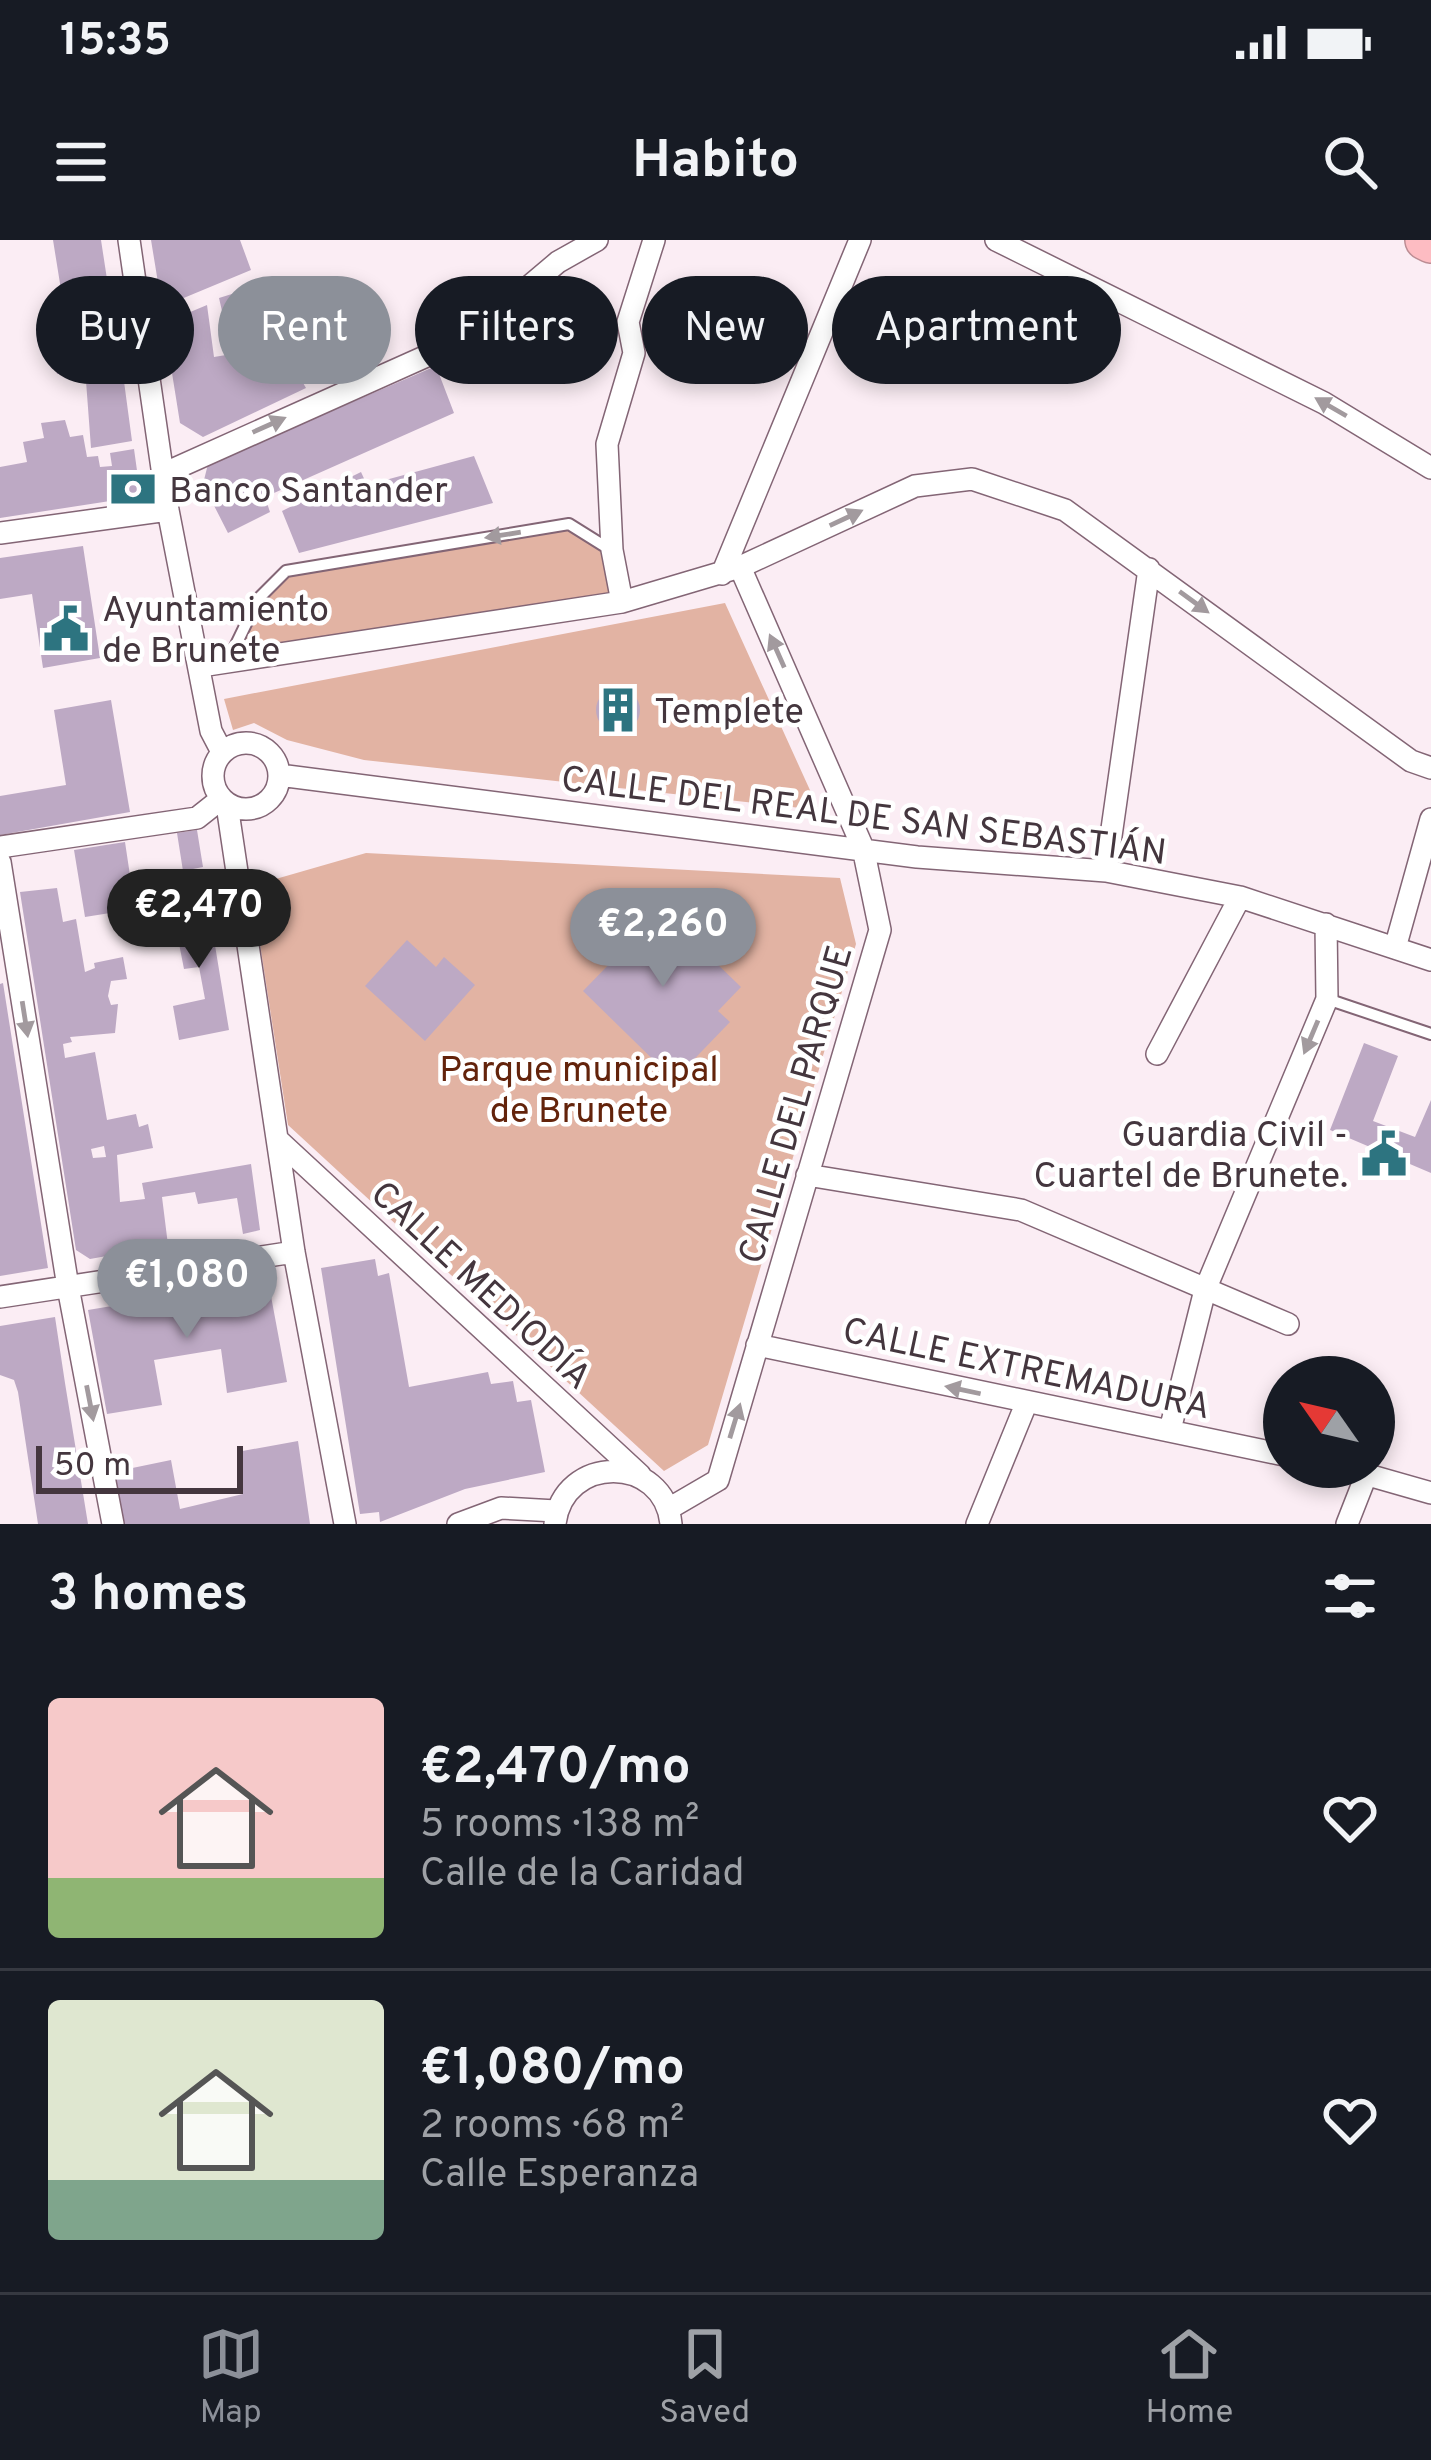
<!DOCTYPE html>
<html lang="en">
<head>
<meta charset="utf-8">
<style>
  :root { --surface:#171b24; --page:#20242c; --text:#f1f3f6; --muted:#9ea1a6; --line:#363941; --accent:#8c9099 }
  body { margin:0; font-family:Overpass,sans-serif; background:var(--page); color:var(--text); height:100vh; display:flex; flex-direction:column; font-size:45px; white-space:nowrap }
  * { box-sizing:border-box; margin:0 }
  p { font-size:39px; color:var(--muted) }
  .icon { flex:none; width:66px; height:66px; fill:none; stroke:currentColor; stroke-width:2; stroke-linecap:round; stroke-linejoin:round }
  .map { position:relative; height:1284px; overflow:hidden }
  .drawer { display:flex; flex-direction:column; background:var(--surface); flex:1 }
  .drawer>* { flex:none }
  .hud { position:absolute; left:36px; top:36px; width:1359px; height:108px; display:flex; gap:24px }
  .needle { width:78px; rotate:304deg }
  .fabs { position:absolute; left:1263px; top:1116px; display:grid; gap:24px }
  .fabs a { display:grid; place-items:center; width:132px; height:132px; border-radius:50%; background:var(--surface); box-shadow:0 6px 18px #0003; font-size:60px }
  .scale { position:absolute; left:36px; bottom:30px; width:207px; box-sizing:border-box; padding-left:12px; border:6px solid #44363e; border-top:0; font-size:33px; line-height:42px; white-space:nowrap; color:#44363e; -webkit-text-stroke:9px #fff; paint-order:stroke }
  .price { position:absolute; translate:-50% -102px; padding:0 27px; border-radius:42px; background:var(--accent); color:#fff; font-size:39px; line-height:78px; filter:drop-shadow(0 3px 6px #0008) }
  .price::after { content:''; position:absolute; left:50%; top:72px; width:36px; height:27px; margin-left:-18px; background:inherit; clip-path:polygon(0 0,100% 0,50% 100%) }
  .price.selected { background:#222; color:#fff }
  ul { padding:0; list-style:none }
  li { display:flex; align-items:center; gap:36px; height:300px; padding:0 48px }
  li+li { border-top:3px solid var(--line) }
  li span { display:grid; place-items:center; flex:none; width:336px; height:240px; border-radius:12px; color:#555 }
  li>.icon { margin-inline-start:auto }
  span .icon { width:144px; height:144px; fill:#fffc; stroke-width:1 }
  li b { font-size:51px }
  h2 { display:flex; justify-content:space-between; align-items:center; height:144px; padding:0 48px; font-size:51px }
  .chip { padding:0 42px; border-radius:54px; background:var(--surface); box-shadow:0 6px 18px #0003; font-size:42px; line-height:108px }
  .chip.selected { background:var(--accent); color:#fff }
  .status { display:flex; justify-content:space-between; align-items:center; height:84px; padding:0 60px; background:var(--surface); direction:ltr }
  .status svg { height:33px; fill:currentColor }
  header { display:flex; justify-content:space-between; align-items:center; height:156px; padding:0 48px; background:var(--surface); font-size:54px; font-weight:700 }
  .menu { display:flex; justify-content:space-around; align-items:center; height:168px; border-top:3px solid var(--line); background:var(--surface); font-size:33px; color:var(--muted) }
  .menu a { display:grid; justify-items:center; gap:6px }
  .menu .selected { color:var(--accent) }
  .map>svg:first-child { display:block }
  .green { fill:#e2b3a3 }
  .building { fill:#bda9c4; fill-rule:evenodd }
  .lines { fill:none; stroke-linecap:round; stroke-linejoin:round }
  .lane-casing { stroke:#836575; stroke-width:14 }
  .street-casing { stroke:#836575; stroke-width:24 }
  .highway-casing { stroke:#bc8d94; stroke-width:42 }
  .lane { stroke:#fff; stroke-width:10 }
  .street { stroke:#fff; stroke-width:21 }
  .highway { stroke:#fdbcc2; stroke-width:39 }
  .oneway { fill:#a29a9e }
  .labels { text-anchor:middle; stroke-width:9; stroke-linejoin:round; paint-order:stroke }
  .poi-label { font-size:36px; fill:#44363e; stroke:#fff; text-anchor:start }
  .street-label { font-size:36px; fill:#44363e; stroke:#fff }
  .park-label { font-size:36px; fill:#63230b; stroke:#fff }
</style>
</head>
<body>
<div class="status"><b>15:35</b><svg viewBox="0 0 49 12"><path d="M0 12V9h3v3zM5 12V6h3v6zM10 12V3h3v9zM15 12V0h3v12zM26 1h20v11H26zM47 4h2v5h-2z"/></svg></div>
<header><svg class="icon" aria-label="menu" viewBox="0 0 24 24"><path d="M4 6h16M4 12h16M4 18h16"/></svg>Habito<svg class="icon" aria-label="search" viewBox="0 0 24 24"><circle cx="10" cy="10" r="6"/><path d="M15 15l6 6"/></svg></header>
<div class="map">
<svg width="1431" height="1284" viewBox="0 0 1431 1284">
  <rect width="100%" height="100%" fill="#fbedf4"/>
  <path class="green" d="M569,284l43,26 10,52 -393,57 29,-60 28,-28z
    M725,363l94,207 -455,-50 -77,-20 -33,-17 -21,7 -9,-31z
    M366,613l474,25 16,66 -148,501 -44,26 -376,-346 -37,-239z"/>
  <path class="building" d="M53,0h48l19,124 -63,10 -6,-44 16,-3z
    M151,0h89l11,30 -89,37z
    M267,43l35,70 -11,9 15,26 -103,49 -23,-14 -16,-100 43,-18 7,52 18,-3 -13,-56z
    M436,126l18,47 -189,84 5,15 -42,21 -25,-49 5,-20z
    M123,134l9,67 -41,7 -5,-67z
    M65,180l5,17 13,-2 4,22 11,-1 2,11 12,-1 -2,-13 24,-4 6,43 -4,5 -136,21v-51l27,-5 -4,-20 21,-4 -3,-15z
    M474,216l19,47 -194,50 -17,-42 79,-39 6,13z
    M83,306l17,112 -57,10 -11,-74 -32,5v-41z
    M596 470a22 22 0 1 1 44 0a22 22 0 1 1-44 0Z
    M111,460l19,112 -130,23v-39l66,-11 -12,-75z
    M197,590l6,37 -20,4 -6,-38z
    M125,602l10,67 -50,8 -11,-67z
    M57,648l6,34 13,-3 9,53 10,-4 -1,-5 29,-6 4,22 -16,2 -3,15 3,9 7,-1 -3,29 -45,4 2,5 -9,2 2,14 30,-6 12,68 29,-6 3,13 9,-3 5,24 -36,7 3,47 25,-3 -3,-16 109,-19 9,66 -17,4 -6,-36 -39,6 -3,-12 -33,5 6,48 -78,14 -14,-9 -56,-358zM104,906l2,11 -13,1 -2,-9z
    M207,657l22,133 -50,10 -6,-34 32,-7 -6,-32 -15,2 -13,-66z
    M650,659l91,88 -23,24 12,11 -56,58 -91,-89 38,-39 -12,-11z
    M407,700l29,27 8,-10 31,28 -50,56 -60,-55z
    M3,743l45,285 -48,8v-292z
    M1364,803l34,13 -25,65 42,16 16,-37v73l-101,-43z
    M375,1019l3,17 11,-3 20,114 79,-15 3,12 22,-3 4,21 14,-2 14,72 -80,17 -85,33 -1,-10 -19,2 -39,-246z
    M268,1040l19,102 -60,11 -6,-44 -67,11 8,45 -55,9 -19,-104z
    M55,1077l10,66 23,141h-50l-20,-132 -4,-12 -14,-5v-49z
    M298,1201l12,83h-187l-10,-52 58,-12 9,49 63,-15 -6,-42z"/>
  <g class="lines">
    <g class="lane-casing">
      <path id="lane" d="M229,419l29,-60 28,-28 283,-47 40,25
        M1327,759l104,35"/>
    </g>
    <g class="street-casing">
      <path id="street" d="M129,0l39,270 43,221 11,21
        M996,0l328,163 107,65
        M163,234l306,-137 89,-75 39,-22
        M0,293l168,-23
        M722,334l138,-334
        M622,362l-10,-52 -5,-106 27,-91 -6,-31 26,-82
        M201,426l421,-64 118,-35 175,-81 57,-7 93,31 346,251 20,7
        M213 536a33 33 0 1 1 66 0a33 33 0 1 1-66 0Z
        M279,535l638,82 189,14 134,26 191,63
        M227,565l67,447 51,272
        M0,607l197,-29 24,-19
        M0,622l68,425 45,237
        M1106,631l43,-302
        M1395,708l36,-129
        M1157,814l83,-157
        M279,901l361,334
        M807,935l214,35 267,114
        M0,1057l294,-45
        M757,1105l527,110
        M1170,1190l35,-140 122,-291 -1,-75
        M1340,1227l91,26
        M670,1268l48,-28 162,-550 -17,-82 -123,-281
        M458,1284l43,-16 55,3
        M555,1284c8,-70 109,-70 116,0
        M977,1284l49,-120
        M1347,1284l20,-51"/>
    </g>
    <g class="highway-casing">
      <path id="highway" d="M1425,0l6,3"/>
    </g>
    <use href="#lane" class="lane"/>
    <use href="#street" class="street"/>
    <use href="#highway" class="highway"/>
  </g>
  <defs><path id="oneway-solid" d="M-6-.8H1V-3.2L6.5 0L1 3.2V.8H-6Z" transform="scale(3)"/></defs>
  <g class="oneway">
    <use href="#oneway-solid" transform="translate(1331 167) rotate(-150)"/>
    <use href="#oneway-solid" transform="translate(269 185) rotate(-24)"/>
    <use href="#oneway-solid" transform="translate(846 278) rotate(-25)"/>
    <use href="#oneway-solid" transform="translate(503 295) rotate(171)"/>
    <use href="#oneway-solid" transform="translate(1194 362) rotate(36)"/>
    <use href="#oneway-solid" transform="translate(777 411) rotate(-114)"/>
    <use href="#oneway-solid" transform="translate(25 779) rotate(81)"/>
    <use href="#oneway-solid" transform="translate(1311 797) rotate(113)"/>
    <use href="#oneway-solid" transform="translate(963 1150) rotate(-168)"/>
    <use href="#oneway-solid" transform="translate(90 1163) rotate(79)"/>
    <use href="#oneway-solid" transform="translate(735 1181) rotate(-73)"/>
  </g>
  <defs>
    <g id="bank-bare" transform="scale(3.6)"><path d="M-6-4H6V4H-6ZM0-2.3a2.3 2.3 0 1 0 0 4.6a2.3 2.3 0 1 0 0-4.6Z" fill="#2d7480" stroke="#fff" stroke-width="2.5" paint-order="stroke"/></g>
    <g id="civic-bare" transform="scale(3.6)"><path d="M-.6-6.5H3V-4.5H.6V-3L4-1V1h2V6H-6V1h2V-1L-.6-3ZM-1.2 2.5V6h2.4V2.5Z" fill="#2d7480" stroke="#fff" stroke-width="2.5" paint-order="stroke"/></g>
    <g id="building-bare" transform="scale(3.6)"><path d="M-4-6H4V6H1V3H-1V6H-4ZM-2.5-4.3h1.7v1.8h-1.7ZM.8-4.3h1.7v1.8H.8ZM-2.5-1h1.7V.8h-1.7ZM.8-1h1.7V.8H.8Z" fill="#2d7480" stroke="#fff" stroke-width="2.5" paint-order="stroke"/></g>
  </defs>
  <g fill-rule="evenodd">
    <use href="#bank-bare" x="133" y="249"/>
    <use href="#civic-bare" x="66" y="389"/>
    <use href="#building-bare" x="618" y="470"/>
    <use href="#civic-bare" x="1384" y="914"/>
  </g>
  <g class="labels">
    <g class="poi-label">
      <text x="169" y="262">Banco Santander</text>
      <text x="102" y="381">Ayuntamiento<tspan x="102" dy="41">de Brunete</tspan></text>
      <text x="654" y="483">Templete</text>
      <text x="1348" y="906" text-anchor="end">Guardia Civil -<tspan x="1348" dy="41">Cuartel de Brunete.</tspan></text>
    </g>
    <g class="street-label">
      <text transform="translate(864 574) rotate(7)" y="13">CALLE DEL REAL DE SAN SEBASTIÁN</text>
      <text transform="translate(794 864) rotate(-74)" y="13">CALLE DEL PARQUE</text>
      <text transform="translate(482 1044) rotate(43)" y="13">CALLE MEDIODÍA</text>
      <text transform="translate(1027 1127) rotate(12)" y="13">CALLE EXTREMADURA</text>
    </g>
    <g class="park-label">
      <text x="579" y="841">Parque municipal<tspan x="579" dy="41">de Brunete</tspan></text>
    </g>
  </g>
</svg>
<div class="fabs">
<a><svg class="needle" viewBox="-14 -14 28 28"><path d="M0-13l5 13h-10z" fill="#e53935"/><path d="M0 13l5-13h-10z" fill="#9ea1a6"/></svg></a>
</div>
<div class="scale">50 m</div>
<b class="price selected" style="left:199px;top:731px">€2,470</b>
<b class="price" style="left:663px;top:750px">€2,260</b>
<b class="price" style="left:187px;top:1101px">€1,080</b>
<div class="hud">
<a class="chip">Buy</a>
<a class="chip selected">Rent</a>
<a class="chip">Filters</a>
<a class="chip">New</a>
<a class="chip">Apartment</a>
</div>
</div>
<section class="drawer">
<h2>3 homes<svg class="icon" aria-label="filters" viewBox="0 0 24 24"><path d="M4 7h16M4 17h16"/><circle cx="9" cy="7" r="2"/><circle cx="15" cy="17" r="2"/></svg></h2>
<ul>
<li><span style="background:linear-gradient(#f6c9c9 75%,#8fb573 0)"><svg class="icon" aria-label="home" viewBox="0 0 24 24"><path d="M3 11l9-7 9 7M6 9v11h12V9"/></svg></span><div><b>€2,470/mo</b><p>5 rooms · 138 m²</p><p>Calle de la Caridad</p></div><svg class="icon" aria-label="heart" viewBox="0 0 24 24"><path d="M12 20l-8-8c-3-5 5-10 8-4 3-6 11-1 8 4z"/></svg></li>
<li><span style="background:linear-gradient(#dfe7d0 75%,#7fa58c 0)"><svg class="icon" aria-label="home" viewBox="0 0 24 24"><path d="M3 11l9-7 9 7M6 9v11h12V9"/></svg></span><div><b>€1,080/mo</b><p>2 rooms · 68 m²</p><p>Calle Esperanza</p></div><svg class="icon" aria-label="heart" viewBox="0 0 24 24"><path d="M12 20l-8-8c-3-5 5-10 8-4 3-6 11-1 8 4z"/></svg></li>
</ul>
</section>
<nav class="menu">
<a class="selected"><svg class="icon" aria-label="map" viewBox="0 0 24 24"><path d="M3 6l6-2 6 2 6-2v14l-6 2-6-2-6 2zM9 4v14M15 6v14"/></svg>Map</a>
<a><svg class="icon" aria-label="saved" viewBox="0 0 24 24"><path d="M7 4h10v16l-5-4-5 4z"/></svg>Saved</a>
<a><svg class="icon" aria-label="home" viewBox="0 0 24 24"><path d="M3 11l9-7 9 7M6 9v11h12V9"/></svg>Home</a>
</nav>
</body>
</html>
